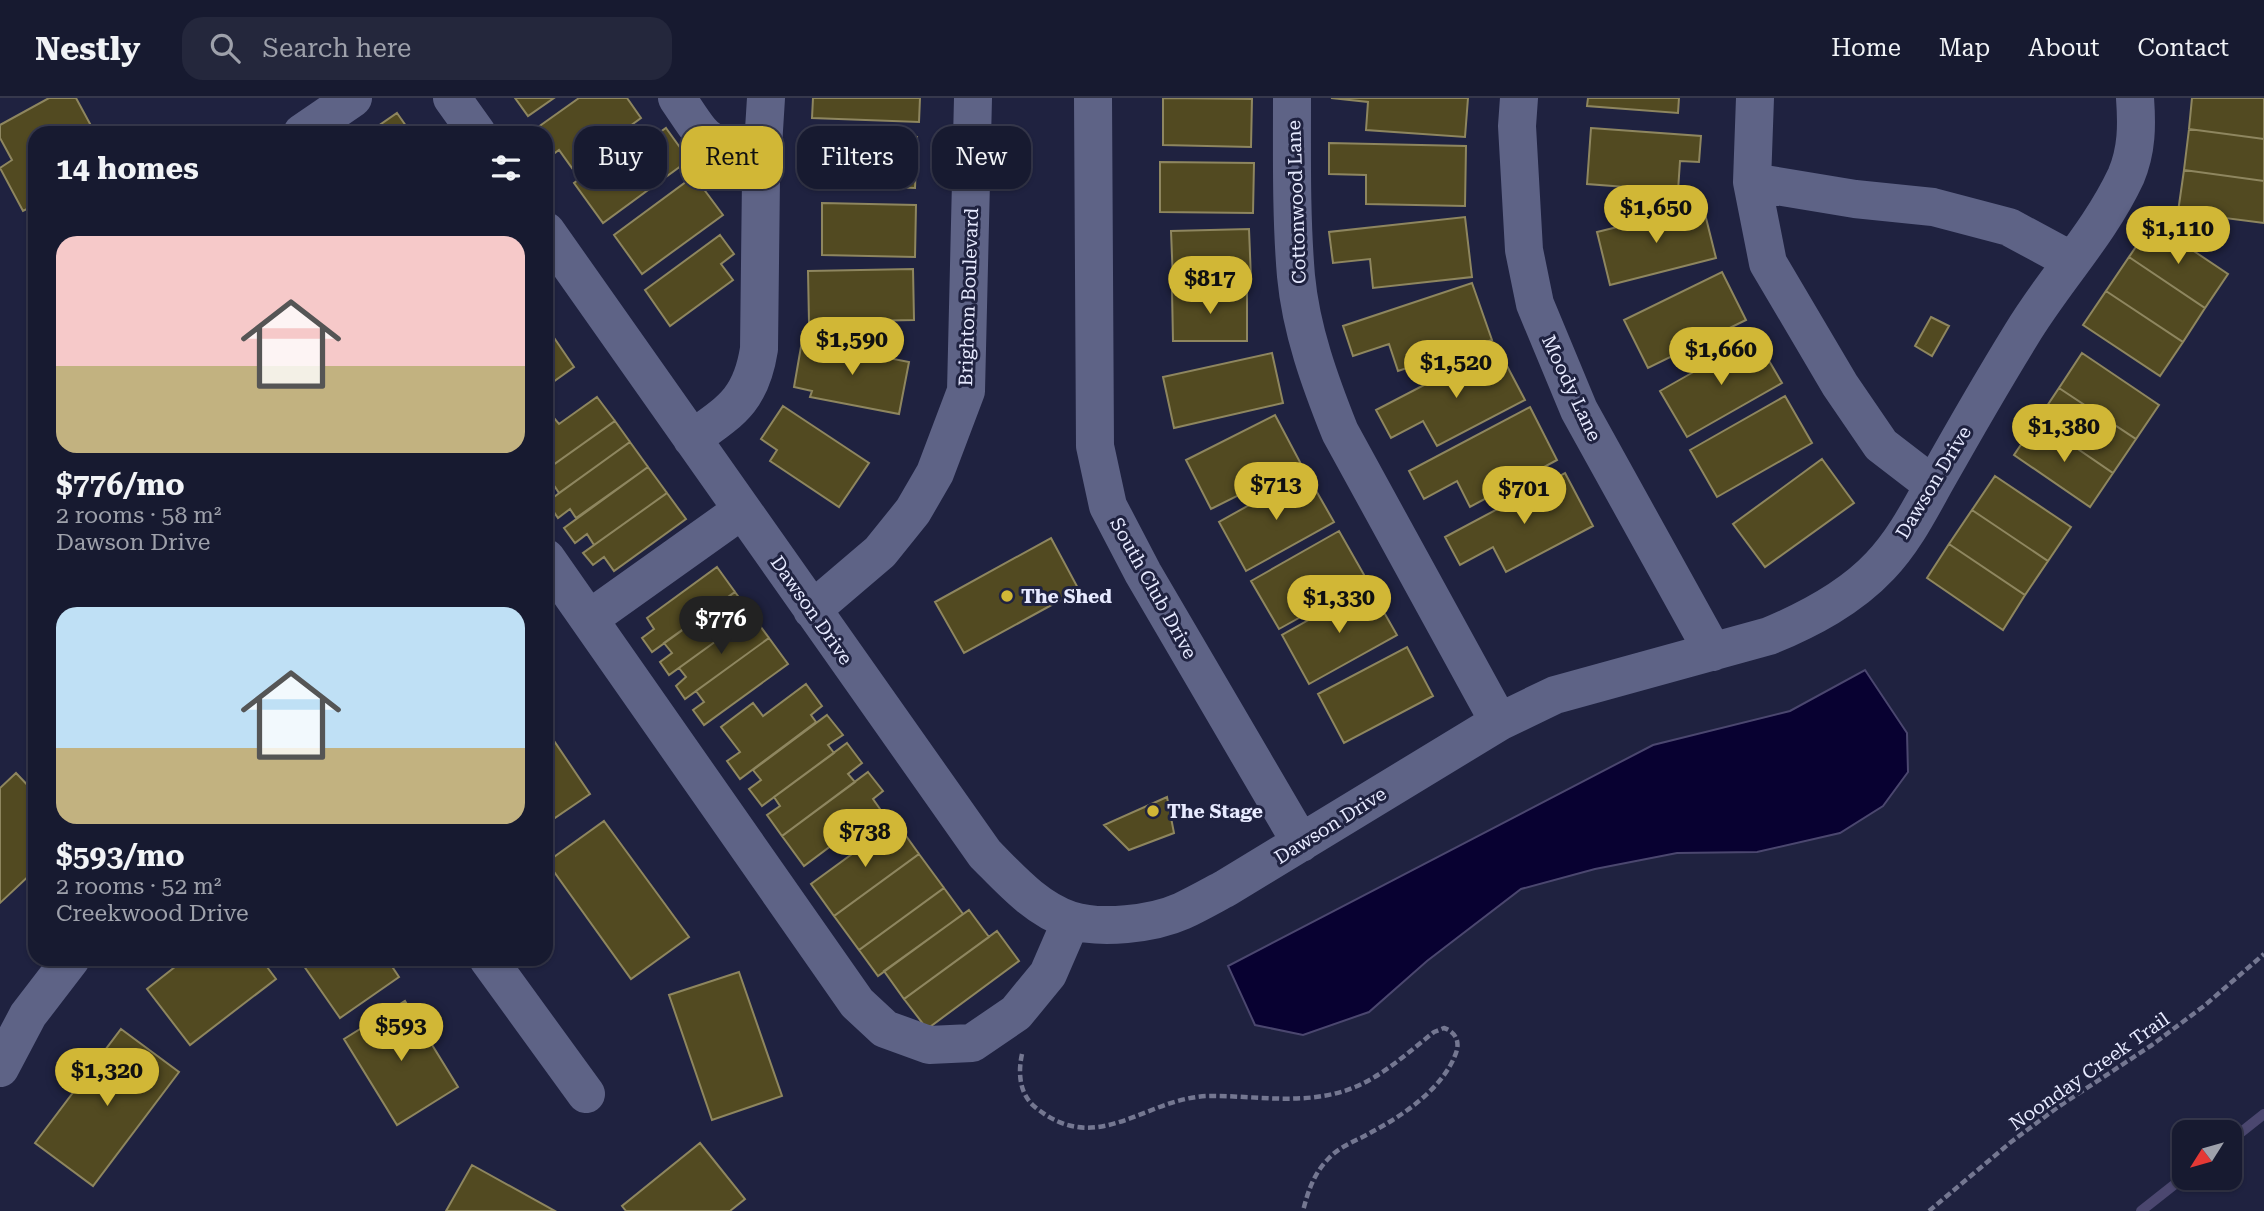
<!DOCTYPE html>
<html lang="en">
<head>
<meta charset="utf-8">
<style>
  :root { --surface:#171a30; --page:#24273c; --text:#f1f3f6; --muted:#9ea1ab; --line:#36384c; --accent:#d1b736 }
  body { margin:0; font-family:"Roboto Serif",serif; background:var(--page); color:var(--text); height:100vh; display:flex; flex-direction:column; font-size:26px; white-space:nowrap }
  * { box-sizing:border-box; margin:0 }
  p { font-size:23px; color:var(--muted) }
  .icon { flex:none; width:38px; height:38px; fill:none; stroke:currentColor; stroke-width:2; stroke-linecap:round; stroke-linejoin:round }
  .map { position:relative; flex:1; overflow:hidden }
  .drawer { position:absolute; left:28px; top:28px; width:525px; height:840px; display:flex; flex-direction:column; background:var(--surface); border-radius:21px; box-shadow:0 2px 5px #0004,0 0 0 2px var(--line) }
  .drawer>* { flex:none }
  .banner { position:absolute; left:574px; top:28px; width:665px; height:63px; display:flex; gap:14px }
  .needle { width:46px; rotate:233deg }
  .tools { position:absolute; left:2172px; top:1022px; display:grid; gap:14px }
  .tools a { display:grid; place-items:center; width:70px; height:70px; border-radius:14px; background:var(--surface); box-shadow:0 2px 5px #0004,0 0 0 2px var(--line); font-size:35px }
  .price { position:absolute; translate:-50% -60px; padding:0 16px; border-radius:24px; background:var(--accent); color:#111; font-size:23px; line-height:46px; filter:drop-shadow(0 2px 4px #0008) }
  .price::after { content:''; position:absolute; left:50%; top:42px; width:21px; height:16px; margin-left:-10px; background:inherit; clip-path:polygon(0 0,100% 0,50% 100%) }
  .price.active { background:#222; color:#fff }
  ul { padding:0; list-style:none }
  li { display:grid; align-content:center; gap:14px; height:371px; padding:0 28px }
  li span { display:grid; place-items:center; height:217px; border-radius:21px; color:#555 }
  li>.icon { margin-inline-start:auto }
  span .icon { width:126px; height:126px; fill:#fffc; stroke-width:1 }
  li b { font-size:30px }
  h2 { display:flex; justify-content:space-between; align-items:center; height:84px; padding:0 28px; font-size:30px }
  .chip { padding:0 24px; border-radius:21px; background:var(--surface); box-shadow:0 2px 5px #0004,0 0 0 2px var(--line); font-size:24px; line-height:63px }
  .chip.active { background:var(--accent); color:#111 }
  header { display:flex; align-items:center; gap:42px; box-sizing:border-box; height:98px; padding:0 35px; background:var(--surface); border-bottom:2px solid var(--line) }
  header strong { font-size:33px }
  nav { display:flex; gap:38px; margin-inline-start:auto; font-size:24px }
  .search { width:490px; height:63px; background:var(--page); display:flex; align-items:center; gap:18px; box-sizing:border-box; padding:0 24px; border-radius:21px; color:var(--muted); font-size:26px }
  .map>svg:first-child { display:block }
  .water { fill:#080131; stroke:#4b476f; stroke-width:2 }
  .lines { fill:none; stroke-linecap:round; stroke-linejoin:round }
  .stream { stroke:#4b476f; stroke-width:10 }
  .building { fill:#524a21; stroke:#8e865f; stroke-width:2 }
  .path { stroke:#747791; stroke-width:4.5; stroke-dasharray:7 3.5; stroke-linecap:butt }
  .minor { stroke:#5e6386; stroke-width:38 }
  .poi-dot { fill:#d1b736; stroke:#1f2240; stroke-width:2.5 }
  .labels { text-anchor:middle; stroke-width:6; stroke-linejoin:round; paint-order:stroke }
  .street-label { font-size:19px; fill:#e7eaff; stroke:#1f2240 }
  .poi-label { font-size:19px; font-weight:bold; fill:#e7eaff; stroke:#1f2240; text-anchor:start }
</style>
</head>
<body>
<header>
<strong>Nestly</strong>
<div class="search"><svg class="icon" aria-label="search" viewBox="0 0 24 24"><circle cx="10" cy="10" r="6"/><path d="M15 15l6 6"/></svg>Search here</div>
<nav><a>Home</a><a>Map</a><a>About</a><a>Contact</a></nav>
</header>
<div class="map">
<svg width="2264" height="1113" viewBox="0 0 2264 1113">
  <rect width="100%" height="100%" fill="#1f2240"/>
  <path class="water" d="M1865,572l42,63 1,39 -25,34 -43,27 -83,19 -80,1 -82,16 -74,20 -94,72 -58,51 -66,23 -48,-10 -27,-59 425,-221 137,-34z"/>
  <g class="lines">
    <path class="stream" d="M2230,1043l34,-27
      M2141,1113l43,-34"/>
  </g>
  <path class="building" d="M49,0h27l19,35h-60v72l-12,6 -23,-43 12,-8 -12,-22v-13z
    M515,0h39l-26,18z
    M579,0h48l14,20 -69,50 -13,-18 -7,5 -6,-9v-13h-10l-2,-3z
    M813,0h107l-1,24 -107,-4z
    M1163,0l89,1 -1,48 -88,-2z
    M1331,0h137l-3,39 -99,-7 2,-28z
    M1588,0h91l-1,15 -91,-7z
    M2192,0h72v41l-75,-10z
    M397,15l14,20h-43z
    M666,30l23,32 -86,63 -29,-40 70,-51 6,7z
    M1591,30l110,8 -2,26 -19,-1 -2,30 -91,-7z
    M2189,31l75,10v42l-80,-11z
    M812,34l105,5 -2,51 -105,-4z
    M1329,45l137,3 -1,60 -99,-2v-29l-37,-1z
    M1160,64l94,1 -1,50 -93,-1z
    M2184,72l80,11v42l-86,-11z
    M694,78l29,39 -81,59 -28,-39z
    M822,105l94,2 -1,52 -93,-2z
    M1703,108l13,52 -106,27 -13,-53z
    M1465,119l7,60 -99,11 -3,-29 -37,4 -4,-31z
    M2152,125l76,51 -23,34 -76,-51z
    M1249,131l2,50 -78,2 -2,-50z
    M720,137l14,19 -13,10 12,16 -63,46 -25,-36z
    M2129,159l76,51 -22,34 -77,-51z
    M913,171l1,51 -105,2 -1,-51z
    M1722,174l24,48 -98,48 -24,-48z
    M1472,185l20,57 -94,31 -9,-27 -36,12 -10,-30z
    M1247,192v51h-74l-1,-50z
    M2106,193l77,51 -23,34 -77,-51z
    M1931,219l18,9 -17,30 -17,-10z
    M546,228l28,41 -28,20z
    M1755,239l27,46 -95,54 -27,-46z
    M802,243l107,21 -10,52 -89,-17 2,-6 -18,-4z
    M1497,249l28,53 -88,46 -14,-25 -32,17 -15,-28z
    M1272,255l11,50 -109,25 -11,-51z
    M2082,255l77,52 -23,34 -77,-51z
    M2059,290l77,51 -23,34 -76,-52z
    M1785,298l27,47 -95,54 -27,-47z
    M597,299l18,24 -69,49v-56l3,-2 10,12z
    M783,308l86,57 -30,44 -69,-46 7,-11 -16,-11z
    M1530,309l27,53 -87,47 -13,-26 -33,18 -15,-28z
    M1275,317l26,49 -90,45 -25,-49z
    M615,323l15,21 -71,51 -4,-6 -9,6v-23z
    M2037,323l76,52 -23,34 -76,-52z
    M630,344l18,25 -72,51 -6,-9 -12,9 -11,-16z
    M1822,361l32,44 -89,64 -32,-43z
    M648,369l19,26 -73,52 -7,-11 -12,9 -11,-15z
    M1306,375l28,49 -88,49 -27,-49z
    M1565,375l28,53 -87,46 -13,-25 -33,18 -15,-28z
    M1995,378l76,51 -23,34 -76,-51z
    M667,395l19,26 -72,52 -10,-14 -11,8 -10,-12z
    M1972,412l76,51 -23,34 -76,-51z
    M1339,433l28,49 -88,49 -28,-48z
    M1051,440l28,52 -115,63 -29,-51z
    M1949,446l76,51 -22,35 -76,-52z
    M717,469l18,25 -83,60 -10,-14 12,-9 -7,-11z
    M1369,488l28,49 -88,49 -27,-49z
    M735,494l17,23 -83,60 -9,-13 12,-9 -8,-10z
    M752,517l17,23 -84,61 -9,-13 10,-9 -7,-9z
    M769,540l19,26 -84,61 -11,-15 11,-8 -8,-11z
    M1407,549l26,49 -89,47 -26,-49z
    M806,586l16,22 -11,9 5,7 -76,57 -13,-18 13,-9 -19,-25 32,-24 10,13z
    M827,617l16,20 -15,10 6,8 -72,53 -13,-17 12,-9 -8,-10z
    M546,631l44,65 -44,30z
    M847,645l15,20 -14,11 7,8 -73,54 -15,-21 13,-9 -6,-9z
    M868,674l15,19 -10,8 7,10 -76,57 -22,-30z
    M16,675l19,20v77l-35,33v-115z
    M1167,699l7,36 -45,17 -25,-25z
    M604,723l85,116 -58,42 -84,-117z
    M896,724l23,32 -85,62 -23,-32z
    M919,756l25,34 -85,62 -25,-34z
    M944,790l19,26 -85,62 -19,-26z
    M969,812l20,27 -85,62 -20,-28z
    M997,833l22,30 -92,68 -23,-30z
    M185,861h76l15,20 -86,66 -43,-56z
    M299,861h88l12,18 -59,41z
    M739,874l43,124 -70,24 -43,-125z
    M405,903l53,86 -61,38 -53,-86z
    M121,931l58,43 -86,114 -58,-43z
    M700,1045l45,56 -15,12h-104l-4,-5z
    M472,1067l83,46h-109z"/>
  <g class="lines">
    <path class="path" d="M1022,956c-4,18 -3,40 13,53 62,51 108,-8 172,-11 49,-1 100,11 148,-9 29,-12 55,-36 79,-55l10,-4c12,4 16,14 12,25 -13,36 -54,63 -86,80 -14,8 -30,13 -41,25 -15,15 -21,33 -26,53
      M1929,1113l82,-69 47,-35 94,-62 52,-39 60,-52"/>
    <path class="minor" d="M452,0l25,35
      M677,0c32,47 27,49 85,48
      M1093,0l2,348 13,60 35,67 158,270
      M1292,0c0,59 -1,119 4,178 5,54 24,106 44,156l159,290
      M1519,0l-2,28 7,124 11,54 44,106 134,242
      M1755,0l-3,84 16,81 72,122 41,60 52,40
      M302,35l51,-35
      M1752,84l103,17 78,8 76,20 63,34
      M546,133l439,623c25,25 51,55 85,66 30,10 83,4 112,-9 15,-7 29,-15 44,-23l273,-166 56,-27 214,-59c41,-17 81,-38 111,-70 25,-26 41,-59 58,-89 27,-48 54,-95 83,-142 33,-55 78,-101 105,-159 11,-26 11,-51 9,-78
      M692,341c39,-28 59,-39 67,-90l2,-171 5,-80
      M546,460l311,445 28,26 44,16 43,-2 44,-30 32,-39 23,-53
      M812,512l68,-58 33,-41 22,-38 31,-82 7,-293
      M589,521l153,-109
      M488,861l98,135
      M0,970l28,-53 43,-56"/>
  </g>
  <g class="poi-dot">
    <circle cx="1007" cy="498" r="7"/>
    <circle cx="1153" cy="713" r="7"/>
  </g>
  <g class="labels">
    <g class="street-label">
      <text transform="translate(1296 104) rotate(-92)" y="7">Cottonwood Lane</text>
      <text transform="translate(968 199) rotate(-88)" y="7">Brighton Boulevard</text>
      <text transform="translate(1572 290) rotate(65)" y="7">Moody Lane</text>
      <text transform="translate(1933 384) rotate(-59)" y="7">Dawson Drive</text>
      <text transform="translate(1154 490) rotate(61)" y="7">South Club Drive</text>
      <text transform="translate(812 512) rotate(55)" y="7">Dawson Drive</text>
      <text transform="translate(1330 727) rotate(-32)" y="7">Dawson Drive</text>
      <text transform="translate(2089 973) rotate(-35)" y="7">Noonday Creek Trail</text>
    </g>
    <g class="poi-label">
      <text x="1021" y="505">The Shed</text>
      <text x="1167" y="720">The Stage</text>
    </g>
  </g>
</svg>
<div class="tools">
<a><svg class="needle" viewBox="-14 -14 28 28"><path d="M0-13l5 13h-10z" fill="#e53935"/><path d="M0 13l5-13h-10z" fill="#9ea1ab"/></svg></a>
</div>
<b class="price" style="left:1656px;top:147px">$1,650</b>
<b class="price" style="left:2178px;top:168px">$1,110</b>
<b class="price" style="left:1210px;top:218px">$817</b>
<b class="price" style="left:852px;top:279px">$1,590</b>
<b class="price" style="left:1721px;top:289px">$1,660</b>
<b class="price" style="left:1456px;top:302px">$1,520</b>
<b class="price" style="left:2064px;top:366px">$1,380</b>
<b class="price" style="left:1276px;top:424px">$713</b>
<b class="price" style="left:1524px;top:428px">$701</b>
<b class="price" style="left:1339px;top:537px">$1,330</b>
<b class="price active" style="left:721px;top:558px">$776</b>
<b class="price" style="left:865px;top:771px">$738</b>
<b class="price" style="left:401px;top:965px">$593</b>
<b class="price" style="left:107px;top:1010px">$1,320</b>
<div class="banner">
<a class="chip">Buy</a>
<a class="chip active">Rent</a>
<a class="chip">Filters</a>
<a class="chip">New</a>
</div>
<section class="drawer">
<h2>14 homes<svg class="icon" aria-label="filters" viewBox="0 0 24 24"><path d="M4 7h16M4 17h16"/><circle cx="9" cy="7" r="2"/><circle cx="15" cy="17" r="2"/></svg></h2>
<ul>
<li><span style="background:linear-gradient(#f6c9c9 60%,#c2b280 0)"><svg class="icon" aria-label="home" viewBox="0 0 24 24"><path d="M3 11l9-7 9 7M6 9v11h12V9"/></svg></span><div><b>$776/mo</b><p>2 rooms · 58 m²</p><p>Dawson Drive</p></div></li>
<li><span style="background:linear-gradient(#bfe0f5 65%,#c2b280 0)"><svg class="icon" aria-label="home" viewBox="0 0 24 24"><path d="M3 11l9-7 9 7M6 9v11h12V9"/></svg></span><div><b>$593/mo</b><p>2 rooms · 52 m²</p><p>Creekwood Drive</p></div></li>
</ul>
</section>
</div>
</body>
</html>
